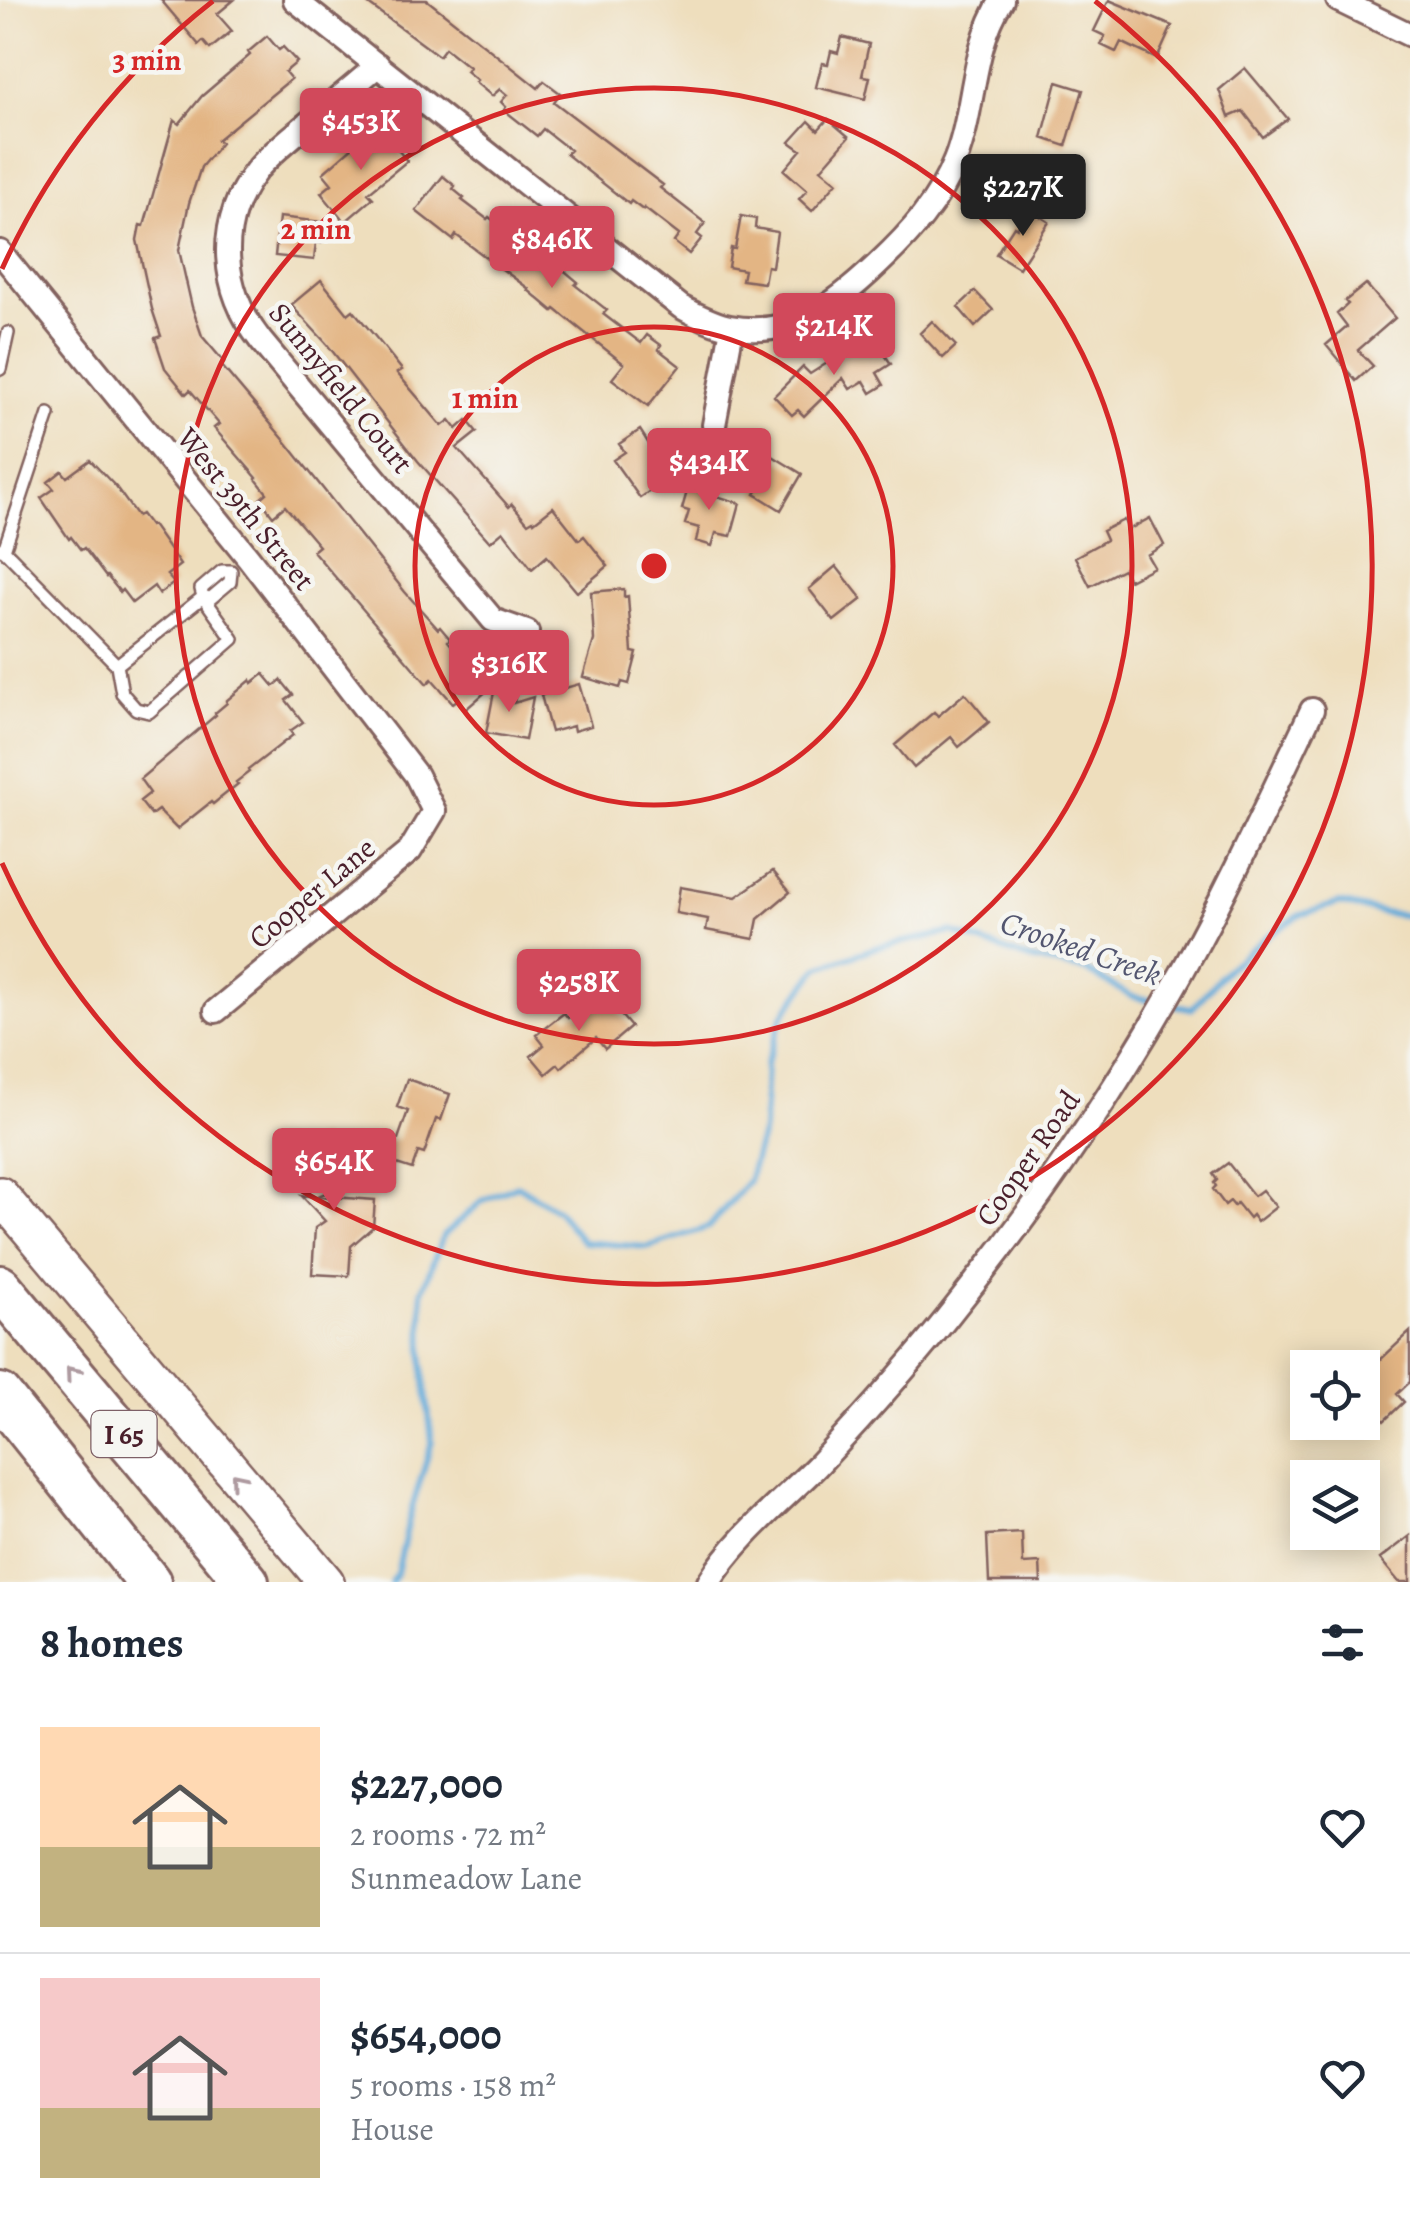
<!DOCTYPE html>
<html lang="en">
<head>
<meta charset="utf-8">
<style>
  :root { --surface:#fff; --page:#f6f6f7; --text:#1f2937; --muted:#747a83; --line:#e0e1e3; --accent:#d1495b }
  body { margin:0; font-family:Alegreya,serif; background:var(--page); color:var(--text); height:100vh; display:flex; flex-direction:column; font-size:38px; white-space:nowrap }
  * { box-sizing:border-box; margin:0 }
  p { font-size:32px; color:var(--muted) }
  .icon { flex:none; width:55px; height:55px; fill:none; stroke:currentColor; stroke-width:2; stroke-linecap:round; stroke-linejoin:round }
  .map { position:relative; height:1582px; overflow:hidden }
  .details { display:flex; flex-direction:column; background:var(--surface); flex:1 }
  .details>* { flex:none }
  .buttons { position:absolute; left:1290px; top:1350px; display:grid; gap:20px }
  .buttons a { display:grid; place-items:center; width:90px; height:90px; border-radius:0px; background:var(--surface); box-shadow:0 5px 25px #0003; font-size:50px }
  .price { position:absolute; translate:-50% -85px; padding:0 22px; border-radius:10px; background:var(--accent); color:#fff; font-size:32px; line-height:65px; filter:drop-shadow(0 2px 5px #0008) }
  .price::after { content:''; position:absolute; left:50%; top:60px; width:30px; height:22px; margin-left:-15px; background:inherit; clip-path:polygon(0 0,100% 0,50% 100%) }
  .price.on { background:#222; color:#fff }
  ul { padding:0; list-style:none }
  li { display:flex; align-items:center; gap:30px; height:250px; padding:0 40px }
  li+li { border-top:2px solid var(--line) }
  li span { display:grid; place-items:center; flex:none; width:280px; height:200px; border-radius:0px; color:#555 }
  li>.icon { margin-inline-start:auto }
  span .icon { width:120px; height:120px; fill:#fffc; stroke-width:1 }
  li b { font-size:42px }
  h2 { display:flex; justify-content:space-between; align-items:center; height:120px; padding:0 40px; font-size:42px }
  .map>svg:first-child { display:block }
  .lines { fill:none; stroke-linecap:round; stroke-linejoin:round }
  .stream { stroke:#61a9d8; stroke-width:6 }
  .building { fill:#e3b584 }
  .service-casing { stroke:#83625e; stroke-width:16 }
  .minor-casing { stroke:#83625e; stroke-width:28 }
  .primary-casing { stroke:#83625e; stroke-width:40 }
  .motorway-casing { stroke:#83625e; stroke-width:48 }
  .service { stroke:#fff; stroke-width:11 }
  .minor { stroke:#fff; stroke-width:22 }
  .primary { stroke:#fff; stroke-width:35 }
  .motorway { stroke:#fff; stroke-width:42 }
  .oneway { stroke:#ae9aa0 }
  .ring { fill:none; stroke:#d62828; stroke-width:5 }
  .labels { text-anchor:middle; stroke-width:9; stroke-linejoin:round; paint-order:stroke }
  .shield { fill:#f6f6f2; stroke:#7e6067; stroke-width:2.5 }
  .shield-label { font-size:28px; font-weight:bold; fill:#4a1f2b }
  .street-label { font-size:30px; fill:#4a1f2b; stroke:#f6f6f2 }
  .water-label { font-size:32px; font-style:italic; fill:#535670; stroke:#f6f6f2 }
  .centre { fill:#d62828; stroke:#f6f6f2; stroke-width:5 }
  .ring-label { font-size:30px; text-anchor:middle; font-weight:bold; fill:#d62828; stroke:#f6f6f2; stroke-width:9; stroke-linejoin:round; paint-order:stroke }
</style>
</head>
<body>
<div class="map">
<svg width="1410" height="1582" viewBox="0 0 1410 1582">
  <rect width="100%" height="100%" fill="#f6f6f2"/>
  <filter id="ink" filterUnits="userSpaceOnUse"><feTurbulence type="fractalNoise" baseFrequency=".01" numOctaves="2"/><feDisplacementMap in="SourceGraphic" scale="20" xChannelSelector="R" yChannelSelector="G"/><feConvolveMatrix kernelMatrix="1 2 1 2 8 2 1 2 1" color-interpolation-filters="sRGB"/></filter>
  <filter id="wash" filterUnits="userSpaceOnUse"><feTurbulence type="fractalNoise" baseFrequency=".0048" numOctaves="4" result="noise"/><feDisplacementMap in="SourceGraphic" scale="40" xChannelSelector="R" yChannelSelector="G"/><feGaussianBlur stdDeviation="2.25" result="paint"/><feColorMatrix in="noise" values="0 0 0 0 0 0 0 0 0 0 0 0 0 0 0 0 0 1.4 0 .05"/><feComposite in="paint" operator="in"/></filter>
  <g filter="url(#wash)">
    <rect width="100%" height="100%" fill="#eedebd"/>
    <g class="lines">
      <path class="stream" d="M1171,1004l21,5 34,-39 40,-33 34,-22 39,-12 45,10 26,3
        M391,1582l6,-9 14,-62 21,-69 -9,-78 -1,-73 21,-55 39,-35 35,-16 40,25 26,32 64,5 62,-20 39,-46 15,-51 3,-66 16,-47 36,-49 56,-20 78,-16 77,27 56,11 46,26 28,6"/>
    </g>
    <g id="blocks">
      <path class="building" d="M161,0h73l-17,14 15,17 -22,18 -7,-8 -4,4z
        M363,0h64l111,88 6,-7 16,12 -6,9 109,83 -3,3 45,35 -8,11 5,4 -13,16 -15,-12 5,-7 -35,-27 -1,2 -12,-9 -2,3 -63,-50 4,-4 -27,-21 -6,7 -33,-26 2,-3 -5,-5 6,-7 -7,-6 -8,7 -17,-14 2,-2 -11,-9 3,-4 -24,-19 -6,8z
        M1109,0l63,26 -15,33 -36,-17 -5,10 -15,-7 4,-9 -11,-5z
        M267,36l12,14 4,-3 14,15 -12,10 6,7 -74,61 4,3 -20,24 -12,36 -10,47 13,57 10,29 22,26 -3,3 65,77 119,150 33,37 2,-2 10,12 -2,2 41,48 -24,21 -8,-10 -4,3 -21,-24 -5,5 -13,-15 -101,-118 6,-5 -34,-40 -12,10 -13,-17 7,-6 -11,-14 1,-1 -43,-50 5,-4 -29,-34 -4,4 -21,-26 -10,-30 6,-2 -9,-27 -15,-69 3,-15 4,1 30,-106 5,4 23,-28 48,-41 -2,-3z
        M842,37l27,7 -7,32 8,1 -5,22 -49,-12 6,-24 6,1 3,-13 7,2z
        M1245,68l43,51 -25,18 -20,-26 -14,6 -10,-27z
        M1057,82l26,8 -17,56 -24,-8z
        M828,119l21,18 -28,32 16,13 -25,29 -13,-12 8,-9 -23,-20 17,-20 -11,-8 19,-21 9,9z
        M378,125l29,36 -39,32 5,5 -28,24 -24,-29 11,-9 -9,-11z
        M443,176l12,10 -2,3 11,9 -2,2 25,19 2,-2 18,14 -5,6 37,26 4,-5 14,12 3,-3 18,15 -3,3 32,25 -4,4 38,29 6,-8 14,10 -3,4 22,17 -32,40 -36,-27 12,-15 -69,-55 -2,2 -25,-21 1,-1 -73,-54 -3,5 -37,-29z
        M1029,209l20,13 -30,46 -23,-14 18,-28 3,2z
        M741,216l15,3 -1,9 22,4 -5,35 -5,-1 -3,17 -22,-3 2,-10 -16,-3 3,-19 4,1z
        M279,217l44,5 -2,21 -5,-1 -2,18 -39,-4z
        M321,280l27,34 5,-4 30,36 19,24 -5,3 45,53 8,-6 7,9 10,-9 10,12 -20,16 52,59 3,-3 16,19 5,-3 1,2 19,-15 26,33 5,-4 24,30 -31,26 -30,-36 -15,13 -29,-38 -13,11 -72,-81 -92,-118 -35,-38z
        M1366,284l29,34 -37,32 15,16 -17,15 -30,-36 21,-18 -10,-13 11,-10 -3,-3z
        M975,291l18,19 -18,17 -17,-20z
        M932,321l24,25 -13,12 -23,-25z
        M877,343l14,21 -14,9 7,12 -13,8 -7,-12 -14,8 -7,-11 -39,38 -6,-6 -6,5 -18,-19 29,-29 7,7 41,-26 3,4 8,-5 3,3z
        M640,430l30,47 -30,21 -27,-38 12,-8 -6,-8z
        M771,455l31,19 -21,36 -26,-16 7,-11 -3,-2 4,-6 -3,-1z
        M90,460l26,27 21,29 4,-2 9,12 2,-1 28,40 -13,10 7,8 -15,11 -5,-8 -22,17 -10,-13 -2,2 -13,-16 -1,1 -22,-29 -3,2 -10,-13 -2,2 -28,-41 13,-9 -6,-7 14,-11 5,6z
        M690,481l25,7 -2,7 27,8 -9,33 -15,-3 -4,13 -16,-5 3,-13 -14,-4 4,-13 -7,-2z
        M1150,518l14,27 -17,10 7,12 -25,13 -6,-11 -33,17 -15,-29 31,-17 -4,-9 22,-11 4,10z
        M836,566l26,33 -28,22 -25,-32z
        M624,589v8l4,-1 4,56 5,1 -8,31 -7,-2 -2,6 -37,-11 11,-37 -3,-48z
        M264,674l10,12 7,-6 12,15 -7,5 17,22 -13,9 3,4 -45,35 1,2 -13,10 2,2 -25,20 -2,-2 -34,27 -19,-19 -7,5 -11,-14 10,-8 -10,-14 76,-64 -1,-2 12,-10 -1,-2 25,-21 1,3z
        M579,684l12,42 -17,5 -1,-5 -22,6 -10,-37z
        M495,687l21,4 -2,12 19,-6 -8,43 -39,-7z
        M965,693l24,29 -30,25 -8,-10 -37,31 -19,-23 39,-33 4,4z
        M773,871l17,21 -32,27 -4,20 -48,-9 2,-11 -32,-6 4,-26 56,10z
        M604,995l27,32 -26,22 -9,-11 -35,30 -3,-4 -12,10 -15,-18 13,-11 -8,-10 28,-22 4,5 7,-5 2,2z
        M407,1079l43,15 -9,26 -5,-1 -12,35 -6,-2 -6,17 -15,-5 -28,11 -8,-23 37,-13 10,-28 -11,-4z
        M319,1136l21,24 -1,28 -21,8 57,4 -2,27 -22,19 -2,30 -37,-2 3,-46 10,-7 -24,-26 8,1 1,-28 -11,-14z
        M1228,1163l26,33 8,-6 14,17 -19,15 -5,-7 -3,3 -12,-15 -3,3 -4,-5 -5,4 -12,-16 3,-3 -2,-3 3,-3 -4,-6z
        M1410,1332v50l-13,12 7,8 -20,19 -22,-24v-20z
        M1022,1533l1,31 17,-1 1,19h-52l-2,-47z
        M1410,1536v46h-11l-19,-23z"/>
    </g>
  </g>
  <g filter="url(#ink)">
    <use href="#blocks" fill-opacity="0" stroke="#83625e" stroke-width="2.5"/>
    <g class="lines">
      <g class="service-casing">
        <path id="service" d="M0,369l8,-36
          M0,549l4,1 113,115 5,28 14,16 13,3 84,-73 -30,-42
          M4,550l45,-136
          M117,665l86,-68 8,1 19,-16 1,-11h-9l-21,18 2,8"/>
      </g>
      <g class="minor-casing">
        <path id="minor" d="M295,0l386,307c16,8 32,17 49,20 63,12 106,-23 148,-63 33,-31 60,-61 77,-103 21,-54 15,-110 47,-161
          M1338,0l72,35
          M378,65c-25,22 -51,43 -77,64 -15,13 -32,26 -45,42 -41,53 -35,119 5,170l232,279 34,12
          M0,252l248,305 168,218 18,36 -24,40 -194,160
          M714,425l18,-97
          M709,1582c28,-45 71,-79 108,-116 50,-53 99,-108 144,-166 82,-102 156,-212 220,-326 48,-86 89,-176 131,-264"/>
      </g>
      <g class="primary-casing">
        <path id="primary" d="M0,1195l326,387"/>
      </g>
      <g class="motorway-casing">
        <path id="motorway" d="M0,1287l247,295
          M0,1395l149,187"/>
      </g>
      <use href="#service" class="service"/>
      <use href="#minor" class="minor"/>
      <use href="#primary" class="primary"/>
      <use href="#motorway" class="motorway"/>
    </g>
    <defs><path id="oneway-chevron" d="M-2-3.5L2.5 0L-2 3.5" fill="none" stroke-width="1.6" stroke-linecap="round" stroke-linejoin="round" transform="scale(2.5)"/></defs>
    <g class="oneway">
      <use href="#oneway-chevron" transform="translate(72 1373) rotate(-130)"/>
      <use href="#oneway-chevron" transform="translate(237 1479) rotate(-130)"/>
    </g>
  </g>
  <g class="ring">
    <circle cx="654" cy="566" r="239"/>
    <circle cx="654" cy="566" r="478"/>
    <path d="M2 269A717 717 0 0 1 213 1M1095 1A717 717 0 1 1 2 863"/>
  </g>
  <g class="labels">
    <rect class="shield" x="91.5" y="1411" width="65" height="46" rx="8"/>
    <g class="shield-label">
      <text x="124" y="1444">I 65</text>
    </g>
    <g class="street-label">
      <text transform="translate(341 388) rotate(51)" y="10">Sunnyfield Court</text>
      <text transform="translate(246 509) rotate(51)" y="10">West 39th Street</text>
      <text transform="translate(312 893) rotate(-40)" y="10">Cooper Lane</text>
      <text transform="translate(1028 1158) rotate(-55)" y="10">Cooper Road</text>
    </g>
    <g class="water-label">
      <text transform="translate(1081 948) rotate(19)" y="11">Crooked Creek</text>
    </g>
  </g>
  <circle cx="654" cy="566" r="15" class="centre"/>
  <g class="ring-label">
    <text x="147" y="70">3 min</text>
    <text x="316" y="239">2 min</text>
    <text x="485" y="408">1 min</text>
  </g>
</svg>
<div class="buttons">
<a><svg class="icon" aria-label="locate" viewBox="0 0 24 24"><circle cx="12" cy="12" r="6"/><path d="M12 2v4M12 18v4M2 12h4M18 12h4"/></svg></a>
<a><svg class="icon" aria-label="layers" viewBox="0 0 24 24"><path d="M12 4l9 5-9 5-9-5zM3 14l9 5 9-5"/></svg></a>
</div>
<b class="price" style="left:361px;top:173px">$453K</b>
<b class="price on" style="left:1023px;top:239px">$227K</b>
<b class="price" style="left:552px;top:291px">$846K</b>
<b class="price" style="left:834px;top:378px">$214K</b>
<b class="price" style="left:709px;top:513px">$434K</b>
<b class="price" style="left:509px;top:715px">$316K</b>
<b class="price" style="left:579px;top:1034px">$258K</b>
<b class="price" style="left:334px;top:1213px">$654K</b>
</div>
<section class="details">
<h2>8 homes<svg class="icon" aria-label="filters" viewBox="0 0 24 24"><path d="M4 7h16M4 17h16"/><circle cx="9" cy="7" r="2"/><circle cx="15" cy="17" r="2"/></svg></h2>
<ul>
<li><span style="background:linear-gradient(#ffd9b3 60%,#c2b280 0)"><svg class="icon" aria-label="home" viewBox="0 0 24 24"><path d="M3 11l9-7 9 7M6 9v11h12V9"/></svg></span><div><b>$227,000</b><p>2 rooms · 72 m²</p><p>Sunmeadow Lane</p></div><svg class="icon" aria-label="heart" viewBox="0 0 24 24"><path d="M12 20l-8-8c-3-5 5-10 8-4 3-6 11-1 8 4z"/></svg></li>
<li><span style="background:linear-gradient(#f6c9c9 65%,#c2b280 0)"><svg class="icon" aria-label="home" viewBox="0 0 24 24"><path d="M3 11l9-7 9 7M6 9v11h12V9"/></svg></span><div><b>$654,000</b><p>5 rooms · 158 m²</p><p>House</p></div><svg class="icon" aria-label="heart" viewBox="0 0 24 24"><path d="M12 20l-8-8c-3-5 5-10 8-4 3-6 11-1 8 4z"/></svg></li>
</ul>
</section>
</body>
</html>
